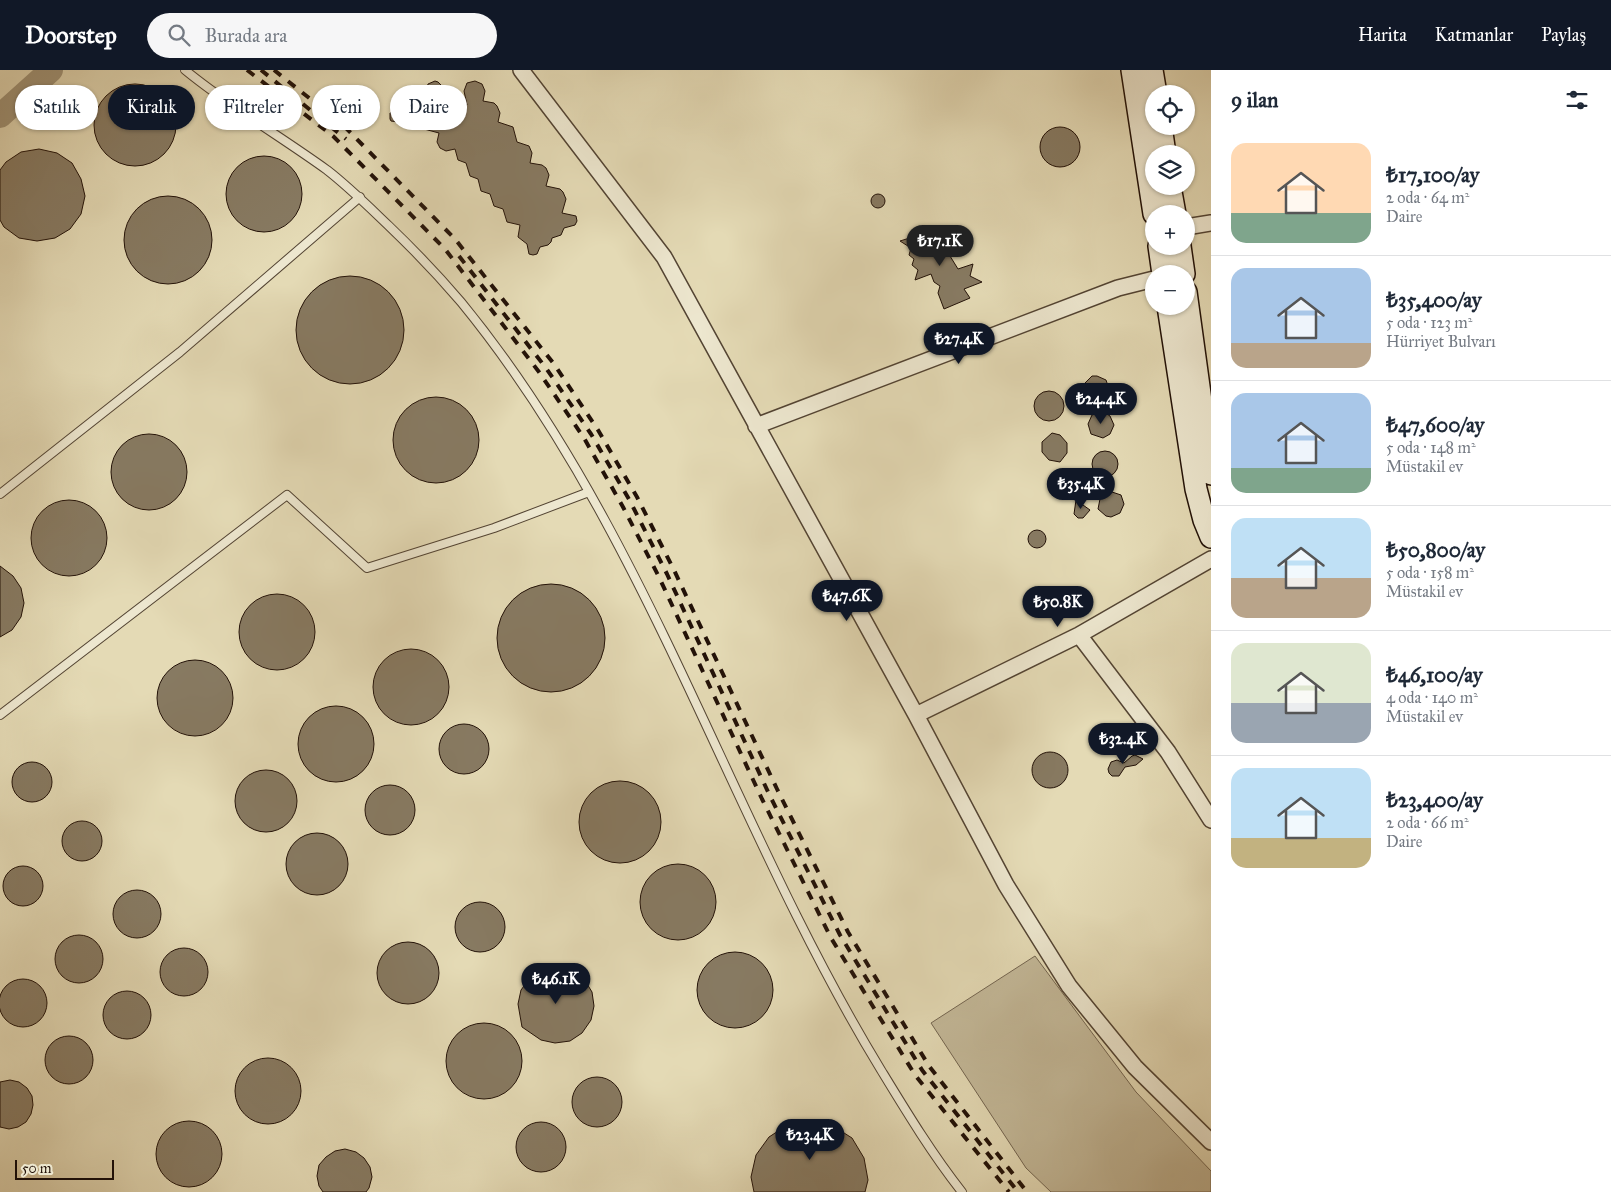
<!DOCTYPE html>
<html lang="tr">
<head>
<meta charset="utf-8">
<style>
  :root { --surface:#fff; --page:#f6f6f7; --text:#1f2937; --muted:#747a83; --line:#e0e1e3; --accent:#111827 }
  body { margin:0; font-family:"IM FELL Great Primer",serif; background:var(--page); color:var(--text); height:100vh; display:flex; flex-direction:column; font-size:19px; white-space:nowrap }
  * { box-sizing:border-box; margin:0 }
  p { font-size:16px; color:var(--muted) }
  .icon { flex:none; width:28px; height:28px; fill:none; stroke:currentColor; stroke-width:2; stroke-linecap:round; stroke-linejoin:round }
  .map { position:relative; flex:1; overflow:hidden }
  .side { display:flex; flex-direction:column; background:var(--surface); width:400px }
  .side>* { flex:none }
  .top-card { position:absolute; left:15px; top:15px; width:475px; height:45px; display:flex; gap:10px }
  .buttons { position:absolute; left:1145px; top:15px; display:grid; gap:10px }
  .buttons a { display:grid; place-items:center; width:50px; height:50px; border-radius:50%; background:var(--surface); box-shadow:0 1px 4px #0004; font-size:25px }
  .scale { position:absolute; left:15px; bottom:12px; width:99px; box-sizing:border-box; padding-left:5px; border:2px solid #231208; border-top:0; font-size:14px; line-height:18px; white-space:nowrap; color:#231208; -webkit-text-stroke:4px #ede7cf; paint-order:stroke }
  .price { position:absolute; translate:-50% -42px; padding:0 11px; border-radius:18px; background:var(--accent); color:#fff; font-size:16px; line-height:32px; filter:drop-shadow(0 1px 2px #0008) }
  .price::after { content:''; position:absolute; left:50%; top:30px; width:15px; height:11px; margin-left:-8px; background:inherit; clip-path:polygon(0 0,100% 0,50% 100%) }
  .price.on { background:#222; color:#fff }
  ul { padding:0; list-style:none }
  li { display:flex; align-items:center; gap:15px; height:125px; padding:0 20px }
  li+li { border-top:1px solid var(--line) }
  li span { display:grid; place-items:center; flex:none; width:140px; height:100px; border-radius:15px; color:#555 }
  li>.icon { margin-inline-start:auto }
  span .icon { width:60px; height:60px; fill:#fffc; stroke-width:1 }
  li b { font-size:21px }
  h2 { display:flex; justify-content:space-between; align-items:center; height:60px; padding:0 20px; font-size:21px }
  .pill { padding:0 18px; border-radius:22px; background:var(--surface); box-shadow:0 1px 4px #0004; font-size:18px; line-height:45px }
  .pill.on { background:var(--accent); color:#fff }
  header { display:flex; align-items:center; gap:30px; box-sizing:border-box; height:70px; padding:0 25px; background:var(--accent); color:#fff }
  header strong { font-size:24px }
  nav { display:flex; gap:28px; margin-inline-start:auto; font-size:18px }
  .search { width:350px; height:45px; background:var(--page); display:flex; align-items:center; gap:12px; box-sizing:border-box; padding:0 18px; border-radius:28px; color:var(--muted); font-size:19px }
  main { display:flex; flex:1; min-height:0 }
  .map>svg:first-child { display:block }
  .green { fill:#c3b898; stroke:#736550 }
  .lines { fill:none; stroke-linecap:round; stroke-linejoin:round }
  .river { stroke:#a2967a; stroke-width:24 }
  .building { fill:#877a62; stroke:#231208 }
  .service-casing { stroke:#534433; stroke-width:10 }
  .minor-casing { stroke:#534433; stroke-width:18 }
  .secondary-casing { stroke:#231208; stroke-width:24 }
  .service { stroke:#ede7cf; stroke-width:8 }
  .minor { stroke:#ede7cf; stroke-width:15 }
  .secondary { stroke:#ede7cf; stroke-width:21 }
  .rail { stroke:#231208; stroke-width:4; stroke-dasharray:9 9; stroke-linecap:butt }
</style>
</head>
<body>
<header>
<strong>Doorstep</strong>
<div class="search"><svg class="icon" aria-label="search" viewBox="0 0 24 24"><circle cx="10" cy="10" r="6"/><path d="M15 15l6 6"/></svg>Burada ara</div>
<nav><a>Harita</a><a>Katmanlar</a><a>Paylaş</a></nav>
</header>
<main>
<div class="map">
<svg width="1211" height="1122" viewBox="0 0 1211 1122">
  <rect width="100%" height="100%" fill="#e4dab5"/>
  <filter id="stains"><feTurbulence type="fractalNoise" baseFrequency=".004" numOctaves="4"/><feColorMatrix values="0 0 0 0 .2 0 0 0 0 .09 0 0 0 0 .02 0 0 0 .5 -.17"/></filter>
  <radialGradient id="worn" r=".72"><stop offset=".6" stop-color="#630" stop-opacity="0"/><stop offset="1" stop-color="#630" stop-opacity=".3"/></radialGradient>
  <path class="green" d="M1035,886l101,136 75,79v21h-160l-25,-24 -95,-145z"/>
  <g class="lines">
    <path class="river" d="M0,46l51,-46"/>
  </g>
  <path class="building" d="M435,11l3,1 5,5 -2,12 26,6 -3,-14 3,-8 8,-2 7,3 3,7 -2,10 11,2 3,3 3,7 -2,9 15,5 4,15 12,4 3,7 -2,10 12,2 4,3 3,7 -3,11 14,3 3,3 3,7 -4,14 14,3 1,5 -2,4 -11,3 -3,7 -9,3 -1,4 -3,3 -8,2 -3,7 -4,1 -4,-1 -2,-10 -9,-7 2,-12 -13,-3 -4,-13 -9,-3 -4,-12 -9,-3 -3,-12 -8,-3 -4,-13 -8,-3 -3,-11 -9,2 -6,-3 -3,-6 2,-9 -15,-4 -2,-6 2,-8 -18,-5 4,-12 15,-4 3,-10z
    M94 55a41 41 0 1 1 82 0a41 41 0 1 1-82 0Z
    M340.5 31a5.5 5.5 0 1 1 11 0a5.5 5.5 0 1 1-11 0Z
    M395,41l6,1 -3,10 -7,-1 -1,-2v-6z
    M1040 77a20 20 0 1 1 40 0a20 20 0 1 1-40 0Z
    M39,79l18,4 15,10 9,16 4,17 -4,18 -11,15 -15,9 -18,3 -18,-3 -15,-11 -4,-7v-50l6,-8 15,-10z
    M226 124a38 38 0 1 1 76 0a38 38 0 1 1-76 0Z
    M871 131a7 7 0 1 1 14 0a7 7 0 1 1-14 0Z
    M124 170a44 44 0 1 1 88 0a44 44 0 1 1-88 0Z
    M945,157l-3,11 6,3 -1,4 4,7 -1,4 8,13 15,-5 -3,12 12,6 -18,7 6,9 -26,11 -6,-16 2,-7 -6,-4 -3,-8 -16,6 3,-10 -6,-5 2,-6 -5,-4 2,-7 -11,-7z
    M296 260a54 54 0 1 1 108 0a54 54 0 1 1-108 0Z
    M1092,306h5l9,4 3,9 -4,9 -9,5 -9,-6 -4,-9 2,-5z
    M1034 336a15 15 0 1 1 30 0a15 15 0 1 1-30 0Z
    M393 370a43 43 0 1 1 86 0a43 43 0 1 1-86 0Z
    M1101,340l9,6 4,9 -4,9 -7,4 -12,-4 -3,-10 4,-9z
    M1052,363l8,2 7,8v10l-7,9 -11,-2 -7,-8v-10z
    M111 402a38 38 0 1 1 76 0a38 38 0 1 1-76 0Z
    M1092 394a13 13 0 1 1 26 0a13 13 0 1 1-26 0Z
    M1065,400l11,2 6,5v12l-6,9 -11,-2 -6,-7v-10z
    M1109,421l12,4 3,9 -4,9 -9,4 -5,-1 -8,-7 2,-10 3,-4z
    M1076,430l14,10 -7,8h-5l-4,-4z
    M31 468a38 38 0 1 1 76 0a38 38 0 1 1-76 0Z
    M1028 469a9 9 0 1 1 18 0a9 9 0 1 1-18 0Z
    M0,496l13,10 8,12 3,15 -3,14 -9,13 -12,7z
    M497 568a54 54 0 1 1 108 0a54 54 0 1 1-108 0Z
    M239 562a38 38 0 1 1 76 0a38 38 0 1 1-76 0Z
    M373 617a38 38 0 1 1 76 0a38 38 0 1 1-76 0Z
    M157 628a38 38 0 1 1 76 0a38 38 0 1 1-76 0Z
    M298 674a38 38 0 1 1 76 0a38 38 0 1 1-76 0Z
    M439 679a25 25 0 1 1 50 0a25 25 0 1 1-50 0Z
    M1032 700a18 18 0 1 1 36 0a18 18 0 1 1-36 0Z
    M1135,685l8,4 -7,6 -11,2 -6,9h-7l-3,-3 -1,-4 3,-7 6,-2 7,3 8,-7z
    M12 712a20 20 0 1 1 40 0a20 20 0 1 1-40 0Z
    M235 731a31 31 0 1 1 62 0a31 31 0 1 1-62 0Z
    M579 752a41 41 0 1 1 82 0a41 41 0 1 1-82 0Z
    M365 740a25 25 0 1 1 50 0a25 25 0 1 1-50 0Z
    M62 771a20 20 0 1 1 40 0a20 20 0 1 1-40 0Z
    M286 794a31 31 0 1 1 62 0a31 31 0 1 1-62 0Z
    M640 832a38 38 0 1 1 76 0a38 38 0 1 1-76 0Z
    M3 816a20 20 0 1 1 40 0a20 20 0 1 1-40 0Z
    M113 844a24 24 0 1 1 48 0a24 24 0 1 1-48 0Z
    M455 857a25 25 0 1 1 50 0a25 25 0 1 1-50 0Z
    M55 889a24 24 0 1 1 48 0a24 24 0 1 1-48 0Z
    M377 903a31 31 0 1 1 62 0a31 31 0 1 1-62 0Z
    M160 902a24 24 0 1 1 48 0a24 24 0 1 1-48 0Z
    M697 920a38 38 0 1 1 76 0a38 38 0 1 1-76 0Z
    M557,897l14,3 13,9 8,13 2,14 -3,14 -9,13 -12,8 -15,2 -14,-3 -19,-13 -4,-23 3,-14 9,-12 12,-8z
    M-1 933a24 24 0 1 1 48 0a24 24 0 1 1-48 0Z
    M103 945a24 24 0 1 1 48 0a24 24 0 1 1-48 0Z
    M446 991a38 38 0 1 1 76 0a38 38 0 1 1-76 0Z
    M45 990a24 24 0 1 1 48 0a24 24 0 1 1-48 0Z
    M235 1021a33 33 0 1 1 66 0a33 33 0 1 1-66 0Z
    M572 1032a25 25 0 1 1 50 0a25 25 0 1 1-50 0Z
    M10,1010l9,2 8,6 5,8 1,9 -2,9 -5,8 -8,5 -9,2 -9,-2v-45z
    M156 1084a33 33 0 1 1 66 0a33 33 0 1 1-66 0Z
    M811,1051l22,5 19,12 12,20 4,22 -3,12h-111l-3,-15 5,-22 13,-18 20,-13z
    M516 1077a25 25 0 1 1 50 0a25 25 0 1 1-50 0Z
    M345,1079l11,3 8,6 6,9 2,10 -3,11 -3,4h-43l-4,-6 -2,-10 2,-11 7,-8 9,-6z"/>
  <g class="lines">
    <g class="service-casing">
      <path id="service" d="M185,0c45,37 95,66 142,100 22,17 42,37 62,56 25,24 49,49 72,76 187,228 268,519 420,768 25,41 51,84 81,122
        M0,424l180,-142 180,-155
        M0,645l287,-220 80,73 127,-40 95,-36"/>
    </g>
    <g class="minor-casing">
      <path id="minor" d="M521,0l143,187 252,458 90,170 63,101 66,81 76,75
        M1186,157l25,-4
        M756,356l362,-138 36,-9
        M1079,565l89,117 43,68
        M916,645l163,-80 132,-76"/>
    </g>
    <g class="secondary-casing">
      <path id="secondary" d="M1132,0l22,144
        M1152,0l4,24
        M1161,56l4,28
        M1170,116l5,28
        M1159,176l4,28
        M1180,176l4,28
        M1186,222l25,182
        M1168,236l28,183 8,31 7,17"/>
    </g>
    <use href="#service" class="service"/>
    <use href="#minor" class="minor"/>
    <use href="#secondary" class="secondary"/>
    <path class="rail" d="M247,0l86,66 112,113 94,123 45,66 39,69 36,70 103,222 69,139 84,137 94,117
      M261,0l85,69
      M274,0l69,55 112,114 99,125 44,66 39,67 37,73 103,219 71,143 81,134 98,126
      M459,186l87,112 45,66 39,67 37,73 102,220 71,141 82,135 96,122"/>
  </g>
  <rect width="100%" height="100%" filter="url(#stains)"/>
  <rect width="100%" height="100%" fill="url(#worn)"/>
</svg>
<div class="buttons">
<a><svg class="icon" aria-label="locate" viewBox="0 0 24 24"><circle cx="12" cy="12" r="6"/><path d="M12 2v4M12 18v4M2 12h4M18 12h4"/></svg></a>
<a><svg class="icon" aria-label="layers" viewBox="0 0 24 24"><path d="M12 4l9 5-9 5-9-5zM3 14l9 5 9-5"/></svg></a>
<a>+</a>
<a>−</a>
</div>
<div class="scale">50 m</div>
<b class="price on" style="left:940px;top:197px">₺17.1K</b>
<b class="price" style="left:959px;top:295px">₺27.4K</b>
<b class="price" style="left:1101px;top:355px">₺24.4K</b>
<b class="price" style="left:1081px;top:440px">₺35.4K</b>
<b class="price" style="left:847px;top:552px">₺47.6K</b>
<b class="price" style="left:1058px;top:558px">₺50.8K</b>
<b class="price" style="left:1123px;top:695px">₺32.4K</b>
<b class="price" style="left:556px;top:935px">₺46.1K</b>
<b class="price" style="left:810px;top:1091px">₺23.4K</b>
<div class="top-card">
<a class="pill">Satılık</a>
<a class="pill on">Kiralık</a>
<a class="pill">Filtreler</a>
<a class="pill">Yeni</a>
<a class="pill">Daire</a>
</div>
</div>
<section class="side">
<h2>9 ilan<svg class="icon" aria-label="filters" viewBox="0 0 24 24"><path d="M4 7h16M4 17h16"/><circle cx="9" cy="7" r="2"/><circle cx="15" cy="17" r="2"/></svg></h2>
<ul>
<li><span style="background:linear-gradient(#ffd9b3 70%,#7fa58c 0)"><svg class="icon" aria-label="home" viewBox="0 0 24 24"><path d="M3 11l9-7 9 7M6 9v11h12V9"/></svg></span><div><b>₺17,100/ay</b><p>2 oda · 64 m²</p><p>Daire</p></div></li>
<li><span style="background:linear-gradient(#a9c7e8 75%,#b9a48a 0)"><svg class="icon" aria-label="home" viewBox="0 0 24 24"><path d="M3 11l9-7 9 7M6 9v11h12V9"/></svg></span><div><b>₺35,400/ay</b><p>5 oda · 123 m²</p><p>Hürriyet Bulvarı</p></div></li>
<li><span style="background:linear-gradient(#a9c7e8 75%,#7fa58c 0)"><svg class="icon" aria-label="home" viewBox="0 0 24 24"><path d="M3 11l9-7 9 7M6 9v11h12V9"/></svg></span><div><b>₺47,600/ay</b><p>5 oda · 148 m²</p><p>Müstakil ev</p></div></li>
<li><span style="background:linear-gradient(#bfe0f5 60%,#b9a48a 0)"><svg class="icon" aria-label="home" viewBox="0 0 24 24"><path d="M3 11l9-7 9 7M6 9v11h12V9"/></svg></span><div><b>₺50,800/ay</b><p>5 oda · 158 m²</p><p>Müstakil ev</p></div></li>
<li><span style="background:linear-gradient(#dfe7d0 60%,#9aa5b1 0)"><svg class="icon" aria-label="home" viewBox="0 0 24 24"><path d="M3 11l9-7 9 7M6 9v11h12V9"/></svg></span><div><b>₺46,100/ay</b><p>4 oda · 140 m²</p><p>Müstakil ev</p></div></li>
<li><span style="background:linear-gradient(#bfe0f5 70%,#c2b280 0)"><svg class="icon" aria-label="home" viewBox="0 0 24 24"><path d="M3 11l9-7 9 7M6 9v11h12V9"/></svg></span><div><b>₺23,400/ay</b><p>2 oda · 66 m²</p><p>Daire</p></div></li>
</ul>
</section>
</main>
</body>
</html>
